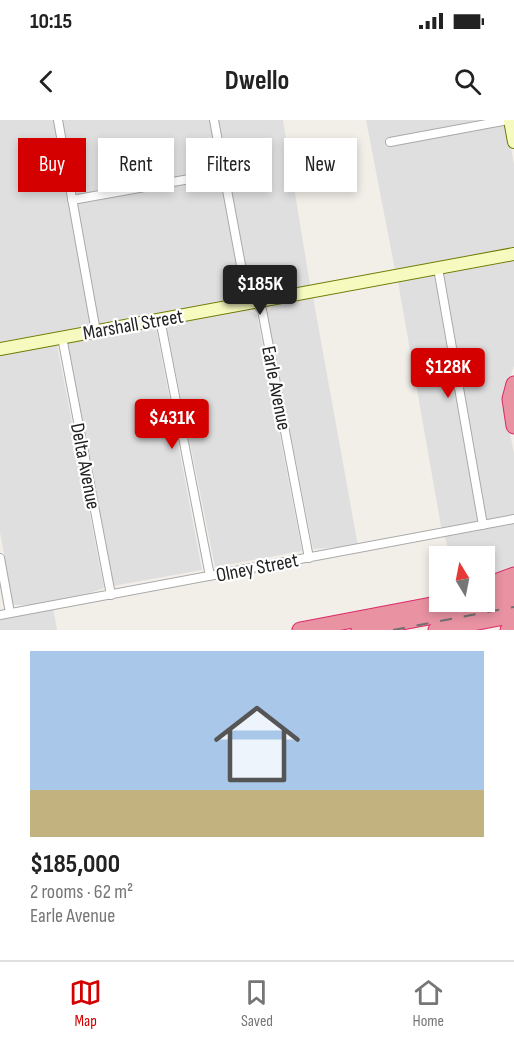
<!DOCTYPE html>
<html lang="en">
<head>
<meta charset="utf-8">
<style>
  :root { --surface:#fff; --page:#f6f6f6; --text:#222; --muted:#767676; --line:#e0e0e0; --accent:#d40000 }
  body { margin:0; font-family:"Sofia Sans Condensed",sans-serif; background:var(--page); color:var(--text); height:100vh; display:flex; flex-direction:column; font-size:22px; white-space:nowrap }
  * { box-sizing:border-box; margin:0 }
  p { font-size:20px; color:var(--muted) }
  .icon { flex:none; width:33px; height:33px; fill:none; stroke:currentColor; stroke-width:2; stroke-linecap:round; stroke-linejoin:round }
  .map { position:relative; height:510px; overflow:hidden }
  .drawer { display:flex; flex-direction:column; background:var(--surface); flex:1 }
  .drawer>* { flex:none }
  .hud { position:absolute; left:18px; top:18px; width:478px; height:54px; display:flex; gap:12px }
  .needle { width:39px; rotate:350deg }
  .buttons { position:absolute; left:429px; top:426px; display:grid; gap:12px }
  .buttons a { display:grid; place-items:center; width:66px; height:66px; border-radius:0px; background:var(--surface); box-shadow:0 3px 9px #0003; font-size:30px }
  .price { position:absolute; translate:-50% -51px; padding:0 14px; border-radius:6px; background:var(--accent); color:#fff; font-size:20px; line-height:39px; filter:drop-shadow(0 2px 3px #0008) }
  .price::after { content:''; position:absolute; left:50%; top:36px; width:18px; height:14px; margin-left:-9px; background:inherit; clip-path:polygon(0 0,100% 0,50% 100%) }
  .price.on { background:#222; color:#fff }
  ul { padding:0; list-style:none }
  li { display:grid; align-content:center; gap:12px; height:318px; padding:0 30px }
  li span { display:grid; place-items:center; height:186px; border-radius:0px; color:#555 }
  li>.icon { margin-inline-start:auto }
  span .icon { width:108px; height:108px; fill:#fffc; stroke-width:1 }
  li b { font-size:26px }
  .tag { padding:0 21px; border-radius:0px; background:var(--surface); box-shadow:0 3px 9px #0003; font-size:21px; line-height:54px }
  .tag.on { background:var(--accent); color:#fff }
  .status { display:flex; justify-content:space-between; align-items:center; height:42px; padding:0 30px; background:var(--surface); direction:ltr }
  .status svg { height:16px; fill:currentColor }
  header { display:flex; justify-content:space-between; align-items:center; height:78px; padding:0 30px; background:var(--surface); font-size:27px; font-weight:700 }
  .menu { display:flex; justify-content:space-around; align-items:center; height:84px; border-top:2px solid var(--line); background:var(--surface); font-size:16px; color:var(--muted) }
  .menu a { display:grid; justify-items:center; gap:3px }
  .menu .on { color:var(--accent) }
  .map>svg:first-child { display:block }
  .residential { fill:#e0dfdf }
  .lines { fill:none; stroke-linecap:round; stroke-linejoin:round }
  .street-casing { stroke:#a9a9a9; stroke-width:10 }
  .secondary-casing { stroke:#707d05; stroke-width:14 }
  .highway-casing { stroke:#dc2a67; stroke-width:17 }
  .street { stroke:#fff; stroke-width:8 }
  .secondary { stroke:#f7fabf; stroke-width:12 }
  .highway { stroke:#e892a2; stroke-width:15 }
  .rail { stroke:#707070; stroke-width:2; stroke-dasharray:12 12; stroke-linecap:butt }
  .labels { text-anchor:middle; stroke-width:4.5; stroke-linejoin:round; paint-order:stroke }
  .street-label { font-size:20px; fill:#222; stroke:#fff }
</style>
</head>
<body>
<div class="status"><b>10:15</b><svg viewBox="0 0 49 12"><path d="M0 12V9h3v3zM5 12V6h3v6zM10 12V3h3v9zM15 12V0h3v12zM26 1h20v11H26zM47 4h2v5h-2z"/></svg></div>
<header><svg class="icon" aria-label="back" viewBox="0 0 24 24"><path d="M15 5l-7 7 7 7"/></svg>Dwello<svg class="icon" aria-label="search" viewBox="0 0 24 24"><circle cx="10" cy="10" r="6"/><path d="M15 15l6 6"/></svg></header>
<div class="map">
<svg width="514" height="510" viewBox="0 0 514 510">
  <rect width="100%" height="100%" fill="#f2efe9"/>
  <path class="residential" d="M0,0h283l27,165 -310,57z
    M366,0h140l8,45v82l-119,23z
    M514,141v105l-11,30 11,58v114l-29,7 -1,-19h-33l-10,-30 -43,-244z
    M313,177l45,249 -45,3 -46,-236 7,-9z
    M248,189l9,6 45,236 -87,16 -49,-243z
    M156,207l46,243 -89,16 -47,-247z
    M57,225l47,243 -51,17h-40l-13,-73v-177z
    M53,488l4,22h-57v-13z"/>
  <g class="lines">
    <g class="street-casing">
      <path id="street" d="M58,0l38,212
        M214,0l32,172 16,18 47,248
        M390,22l118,-22
        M72,80l151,-27
        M438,148l45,257
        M160,199l50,257
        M62,217l49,258
        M0,438l10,55
        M0,495l514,-96"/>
    </g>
    <g class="secondary-casing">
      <path id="secondary" d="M510,0l4,22
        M0,229l514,-95"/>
    </g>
    <g class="highway-casing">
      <path id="highway" d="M514,264l-4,15 4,27
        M484,466l30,-11
        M484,475l30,-5
        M300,510l147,-28
        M359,510l155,-29
        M436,510l78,-15
        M508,510l6,-1"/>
    </g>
    <use href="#street" class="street"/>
    <use href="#secondary" class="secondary"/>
    <use href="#highway" class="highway"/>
    <path class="rail" d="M393,510l121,-23"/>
  </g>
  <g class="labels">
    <g class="street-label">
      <text transform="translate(133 204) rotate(-10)" y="7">Marshall Street</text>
      <text transform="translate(277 268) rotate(79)" y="7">Earle Avenue</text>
      <text transform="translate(86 346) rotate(79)" y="7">Delta Avenue</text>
      <text transform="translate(257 447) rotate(-11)" y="7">Olney Street</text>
    </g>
  </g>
</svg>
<div class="buttons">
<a><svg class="needle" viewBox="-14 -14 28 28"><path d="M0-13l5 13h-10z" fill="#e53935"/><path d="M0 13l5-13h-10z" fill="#767676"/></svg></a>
</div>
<b class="price on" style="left:260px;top:196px">$185K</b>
<b class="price" style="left:448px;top:279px">$128K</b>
<b class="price" style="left:172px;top:330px">$431K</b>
<div class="hud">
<a class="tag on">Buy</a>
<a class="tag">Rent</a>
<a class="tag">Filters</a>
<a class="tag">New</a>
</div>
</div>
<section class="drawer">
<ul>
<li><span style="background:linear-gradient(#a9c7e8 75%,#c2b280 0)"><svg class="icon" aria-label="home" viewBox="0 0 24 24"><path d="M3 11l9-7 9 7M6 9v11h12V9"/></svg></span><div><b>$185,000</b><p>2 rooms · 62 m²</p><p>Earle Avenue</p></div></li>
</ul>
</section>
<nav class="menu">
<a class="on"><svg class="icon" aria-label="map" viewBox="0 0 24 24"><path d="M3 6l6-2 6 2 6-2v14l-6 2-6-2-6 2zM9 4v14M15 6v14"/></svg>Map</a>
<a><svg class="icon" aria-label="saved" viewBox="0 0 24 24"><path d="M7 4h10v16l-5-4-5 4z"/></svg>Saved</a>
<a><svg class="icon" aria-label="home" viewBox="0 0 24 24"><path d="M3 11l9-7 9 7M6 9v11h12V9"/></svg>Home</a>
</nav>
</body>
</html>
